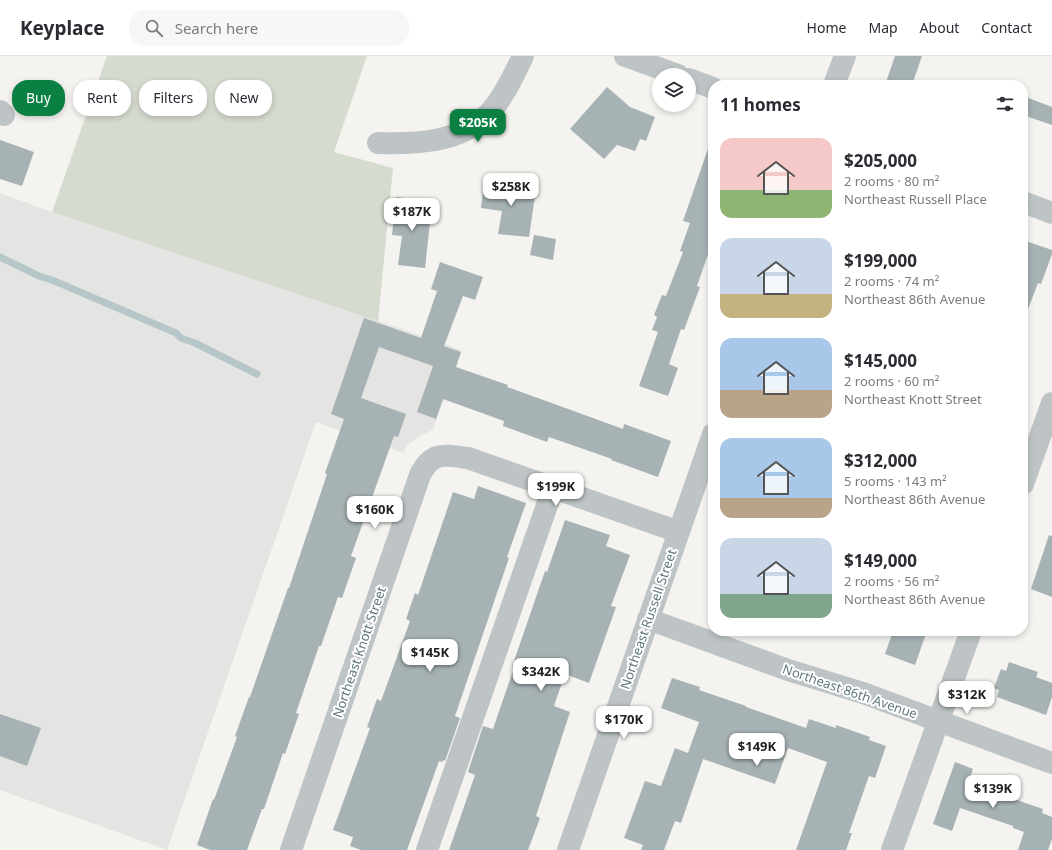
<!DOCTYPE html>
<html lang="en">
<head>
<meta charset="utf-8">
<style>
  :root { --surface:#fff; --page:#f7f7f7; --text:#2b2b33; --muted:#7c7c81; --line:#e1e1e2; --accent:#0b8043 }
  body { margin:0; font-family:"Noto Sans",sans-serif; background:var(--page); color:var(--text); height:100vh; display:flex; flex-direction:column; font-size:15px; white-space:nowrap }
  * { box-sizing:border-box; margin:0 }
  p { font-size:13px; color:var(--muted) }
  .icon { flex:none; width:22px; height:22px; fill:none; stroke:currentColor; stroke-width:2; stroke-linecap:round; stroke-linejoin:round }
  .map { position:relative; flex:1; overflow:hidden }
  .details { position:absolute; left:708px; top:24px; width:320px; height:556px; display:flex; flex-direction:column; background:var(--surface); border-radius:16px; box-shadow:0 2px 6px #0003 }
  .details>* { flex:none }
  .hud { position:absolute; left:12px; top:24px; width:380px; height:36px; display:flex; gap:8px }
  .fabs { position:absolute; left:652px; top:12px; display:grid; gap:8px }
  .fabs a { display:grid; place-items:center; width:44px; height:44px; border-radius:50%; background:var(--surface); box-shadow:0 2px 6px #0003; font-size:20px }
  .price { position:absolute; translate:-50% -34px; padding:0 9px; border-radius:8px; background:#fff; color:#222; font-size:13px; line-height:26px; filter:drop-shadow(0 1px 2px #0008) }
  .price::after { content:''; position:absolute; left:50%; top:24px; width:12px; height:9px; margin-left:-6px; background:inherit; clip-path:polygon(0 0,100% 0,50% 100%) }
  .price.current { background:var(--accent); color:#fff }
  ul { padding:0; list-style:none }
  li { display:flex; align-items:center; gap:12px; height:100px; padding:0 12px }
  li span { display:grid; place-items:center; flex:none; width:112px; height:80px; border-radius:12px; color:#555 }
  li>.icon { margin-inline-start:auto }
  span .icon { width:48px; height:48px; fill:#fffc; stroke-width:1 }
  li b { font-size:17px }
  h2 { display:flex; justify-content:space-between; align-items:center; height:48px; padding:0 12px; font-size:17px }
  .pill { padding:0 14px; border-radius:16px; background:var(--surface); box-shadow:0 2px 6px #0003; font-size:14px; line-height:36px }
  .pill.current { background:var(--accent); color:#fff }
  header { display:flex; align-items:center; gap:24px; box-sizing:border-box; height:56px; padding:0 20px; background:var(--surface); border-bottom:1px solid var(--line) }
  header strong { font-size:19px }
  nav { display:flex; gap:22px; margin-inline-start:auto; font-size:14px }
  .search { width:280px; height:36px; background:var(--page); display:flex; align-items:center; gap:10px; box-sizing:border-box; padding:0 14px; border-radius:16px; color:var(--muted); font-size:15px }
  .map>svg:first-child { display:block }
  .built { fill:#e4e5e3 }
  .green { fill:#d6dbd0 }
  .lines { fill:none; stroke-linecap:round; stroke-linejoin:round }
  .stream { stroke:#b6c7c9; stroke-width:7 }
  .building { fill:#a7b2b5 }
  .minor { stroke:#bec4c6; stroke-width:22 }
  .labels { text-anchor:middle; stroke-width:4; stroke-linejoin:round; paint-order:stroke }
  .street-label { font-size:13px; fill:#617882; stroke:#fff }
</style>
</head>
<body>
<header>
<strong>Keyplace</strong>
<div class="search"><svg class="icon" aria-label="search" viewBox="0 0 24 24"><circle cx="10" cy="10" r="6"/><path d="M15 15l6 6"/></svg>Search here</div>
<nav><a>Home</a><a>Map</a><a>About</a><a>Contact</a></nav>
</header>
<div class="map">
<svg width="1052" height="794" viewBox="0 0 1052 794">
  <rect width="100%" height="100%" fill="#f4f3ef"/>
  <path class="built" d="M0,137l52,19 302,100 107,38 -28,80 -14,6 -12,10 -4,7 -87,-31 -149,428 -167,-60z"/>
  <path class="green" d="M107,0h260l-33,96 59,16 -15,153 -326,-109z"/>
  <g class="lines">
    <path class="stream" d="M0,201l39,19 13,4 124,53 5,5 14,5 62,31"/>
  </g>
  <path class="building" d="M895,0h27l-10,29h-27z
    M607,31l23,20 25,10 -9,24 -6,-2 -5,12 -18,-6 -13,14 -34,-30z
    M1023,40l29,11v18l-29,-10z
    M0,84l34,12 -12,34 -22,-7z
    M710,87h3v97l-16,46 3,1 -16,43 -3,-1 -12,35 9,4 -10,28 -29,-10 19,-54 -6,-2 5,-13 -3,-2 8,-20 4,1 17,-44 -3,-1 10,-28 -7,-2z
    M484,126l52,7 -7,48 -31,-3 4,-23 -21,-3z
    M396,141l26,3 -1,12 10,1 -6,55 -27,-3 4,-29 -10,-1z
    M534,179l22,4 -3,21 -23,-5z
    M1023,184l29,10v4l-11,30 -3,-1 -13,34h-2z
    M440,206l43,15 -8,23 -12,-4 -19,50 17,6 -5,15 52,18 -1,2 53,19 63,23 1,-5 47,17 -13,36 -47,-17 1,-1 -63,-22 -2,5 -44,-16 1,-5 -61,-22 -7,20 -19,-7 16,-46 -54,-19 -18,51 45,16 -8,23 -4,-1 -43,120 5,2 -14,40 -4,-1 -17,49h-2l-23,67 3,1 -14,40 -2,-1 -19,56h-2l-15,41h-37l-13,-5 16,-46 1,1 23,-63 -2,-1 14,-39h1l38,-109h1l38,-114 -2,-1 19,-54 -13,-5 33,-96 57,20 16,-47 -6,-2z
    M478,430l48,17 -19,54 2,1 -54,158 5,2 -15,43 -2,-1 -1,2 -3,-1 -32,89h-46l-11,-4 3,-9 -20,-7 37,-102 -3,-1 10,-28 4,2 29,-80 -4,-2 9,-26 3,2 35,-103 21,7z
    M565,464l45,15 -4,11 24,9 -19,51 5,1 -27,76 -24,-9 -11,32 16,6 -34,104 4,2 -12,32h-79l26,-75 -7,-3 15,-46 10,3 21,-61 -2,-1 33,-96 2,1z
    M1049,479l3,1v61l-21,-8z
    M893,575h34l-12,34 -30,-11z
    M1009,606l29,10 -2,5 16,6v14l-6,18 -49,-18 2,-7 -5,-2 7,-19 5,2z
    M672,622l28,9 -1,3 47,16v1l60,21 3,-9 27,9v-3l34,12 -1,3 17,6 -11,32 -6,-2 -20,57h3l-6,17h-50l31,-88 -39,-14 -13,36 -72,-25 -22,64 -6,-2 -11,29h-23l2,-5 -19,-7 21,-57 16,5 14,-38 13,5 11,-31 -38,-14z
    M0,658l41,14 -14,38 -27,-10z
    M955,706l18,7 -2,6 26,9 -3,8 49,17 -1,4 10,4v22l-4,11h-30l6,-18 -11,-4v-2l-53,-18 -8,23 -19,-7z"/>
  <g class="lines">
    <path class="minor" d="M625,0l53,19
      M689,23l24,9
      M834,29l11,-29
      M0,55l4,4
      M378,87c37,1 82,0 110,-29 14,-13 27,-41 35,-58
      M1023,146l29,11
      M1023,428l29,-81
      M648,563l140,51 75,23 189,70
      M291,794l129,-375c12,-24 24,-20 48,-17l211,74
      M427,794l126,-362
      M568,794l145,-416
      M892,794l79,-219"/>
  </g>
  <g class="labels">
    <g class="street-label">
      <text transform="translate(648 563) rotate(-71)" y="5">Northeast Russell Street</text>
      <text transform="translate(359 596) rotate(-71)" y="5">Northeast Knott Street</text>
      <text transform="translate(850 635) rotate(19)" y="5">Northeast 86th Avenue</text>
    </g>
  </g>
</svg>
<div class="fabs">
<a><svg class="icon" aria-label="layers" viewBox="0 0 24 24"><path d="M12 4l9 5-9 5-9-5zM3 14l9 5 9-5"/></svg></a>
</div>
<b class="price current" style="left:478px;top:87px">$205K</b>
<b class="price" style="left:511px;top:151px">$258K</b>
<b class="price" style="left:412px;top:176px">$187K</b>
<b class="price" style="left:556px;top:451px">$199K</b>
<b class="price" style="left:375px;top:474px">$160K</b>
<b class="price" style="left:430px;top:617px">$145K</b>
<b class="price" style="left:541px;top:636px">$342K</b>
<b class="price" style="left:967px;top:659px">$312K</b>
<b class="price" style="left:624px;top:684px">$170K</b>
<b class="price" style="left:757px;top:711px">$149K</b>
<b class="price" style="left:993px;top:753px">$139K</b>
<div class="hud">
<a class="pill current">Buy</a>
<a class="pill">Rent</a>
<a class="pill">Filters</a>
<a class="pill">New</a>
</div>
<section class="details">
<h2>11 homes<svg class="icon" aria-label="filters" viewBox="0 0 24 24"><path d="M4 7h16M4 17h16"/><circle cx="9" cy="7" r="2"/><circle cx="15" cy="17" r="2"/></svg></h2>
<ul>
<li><span style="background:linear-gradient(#f6c9c9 65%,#8fb573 0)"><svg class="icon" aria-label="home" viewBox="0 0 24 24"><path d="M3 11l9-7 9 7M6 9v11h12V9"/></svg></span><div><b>$205,000</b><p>2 rooms · 80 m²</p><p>Northeast Russell Place</p></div></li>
<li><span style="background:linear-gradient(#c9d6e8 70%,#c2b280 0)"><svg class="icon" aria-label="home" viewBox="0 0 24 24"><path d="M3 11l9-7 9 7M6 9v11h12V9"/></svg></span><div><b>$199,000</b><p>2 rooms · 74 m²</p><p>Northeast 86th Avenue</p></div></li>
<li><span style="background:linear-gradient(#a9c7e8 65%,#b9a48a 0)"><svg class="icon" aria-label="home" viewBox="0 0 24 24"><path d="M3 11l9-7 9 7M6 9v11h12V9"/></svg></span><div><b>$145,000</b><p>2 rooms · 60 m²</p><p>Northeast Knott Street</p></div></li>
<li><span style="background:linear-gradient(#a9c7e8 75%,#b9a48a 0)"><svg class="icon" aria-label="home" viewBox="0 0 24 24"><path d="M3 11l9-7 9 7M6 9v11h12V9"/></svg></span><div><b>$312,000</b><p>5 rooms · 143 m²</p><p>Northeast 86th Avenue</p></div></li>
<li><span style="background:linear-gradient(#c9d6e8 70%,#7fa58c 0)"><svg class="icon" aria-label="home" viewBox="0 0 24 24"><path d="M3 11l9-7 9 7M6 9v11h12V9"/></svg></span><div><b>$149,000</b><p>2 rooms · 56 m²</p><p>Northeast 86th Avenue</p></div></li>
</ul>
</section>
</div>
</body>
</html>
